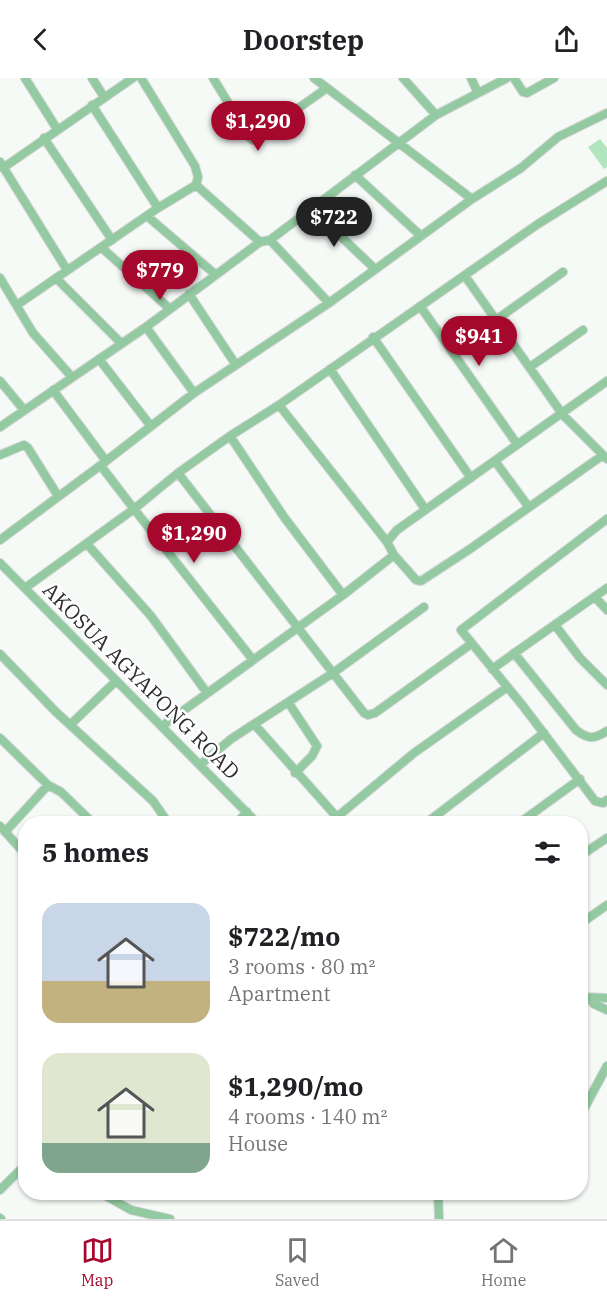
<!DOCTYPE html>
<html lang="en">
<head>
<meta charset="utf-8">
<style>
  :root { --surface:#fff; --page:#f6f6f6; --text:#202124; --muted:#757577; --line:#e0e0e0; --accent:#a5082c }
  body { margin:0; font-family:"IBM Plex Serif",serif; background:var(--page); color:var(--text); height:100vh; display:flex; flex-direction:column; font-size:22px; white-space:nowrap }
  * { box-sizing:border-box; margin:0 }
  p { font-size:20px; color:var(--muted) }
  .icon { flex:none; width:33px; height:33px; fill:none; stroke:currentColor; stroke-width:2; stroke-linecap:round; stroke-linejoin:round }
  .map { position:relative; flex:1; overflow:hidden }
  .details { position:absolute; left:18px; top:738px; width:570px; height:384px; display:flex; flex-direction:column; background:var(--surface); border-radius:24px; box-shadow:0 2px 4px #0004 }
  .details>* { flex:none }
  .price { position:absolute; translate:-50% -51px; padding:0 14px; border-radius:21px; background:var(--accent); color:#fff; font-size:20px; line-height:39px; filter:drop-shadow(0 2px 3px #0008) }
  .price::after { content:''; position:absolute; left:50%; top:36px; width:18px; height:14px; margin-left:-9px; background:inherit; clip-path:polygon(0 0,100% 0,50% 100%) }
  .price.active { background:#222; color:#fff }
  ul { padding:0; list-style:none }
  li { display:flex; align-items:center; gap:18px; height:150px; padding:0 24px }
  li span { display:grid; place-items:center; flex:none; width:168px; height:120px; border-radius:18px; color:#555 }
  li>.icon { margin-inline-start:auto }
  span .icon { width:72px; height:72px; fill:#fffc; stroke-width:1 }
  li b { font-size:26px }
  h2 { display:flex; justify-content:space-between; align-items:center; height:72px; padding:0 24px; font-size:26px }
  header { display:flex; justify-content:space-between; align-items:center; height:78px; padding:0 24px; background:var(--surface); font-size:27px; font-weight:700 }
  .tabs { display:flex; justify-content:space-around; align-items:center; height:84px; border-top:2px solid var(--line); background:var(--surface); font-size:16px; color:var(--muted) }
  .tabs a { display:grid; justify-items:center; gap:3px }
  .tabs .active { color:var(--accent) }
  .map>svg:first-child { display:block }
  .green { fill:#b0e5bd }
  .lines { fill:none; stroke-linecap:round; stroke-linejoin:round }
  .minor-casing { stroke:#d2d5d3; stroke-width:10 }
  .minor { stroke:#93caa1; stroke-width:8 }
  .labels { text-anchor:middle; stroke-width:5; stroke-linejoin:round; paint-order:stroke }
  .street-label { font-size:21px; fill:#2d2e2d; stroke:#fff }
</style>
</head>
<body>
<header><svg class="icon" aria-label="back" viewBox="0 0 24 24"><path d="M15 5l-7 7 7 7"/></svg>Doorstep<svg class="icon" aria-label="share" viewBox="0 0 24 24"><path d="M12 15V3M7 8l5-5 5 5M5 13v7h14v-7"/></svg></header>
<div class="map">
<svg width="607" height="1141" viewBox="0 0 607 1141">
  <rect width="100%" height="100%" fill="#f6faf7"/>
  <path class="green" d="M600,61l7,9v19l-3,2 -16,-22z"/>
  <g class="lines">
    <g class="minor-casing">
      <path id="minor" d="M25,0l32,51
        M92,0l12,19
        M213,0l36,59 4,3 74,-52
        M314,0l158,121
        M403,0l33,37
        M471,0l6,13
        M514,0l9,14 4,1 27,-15
        M92,27l66,103
        M44,60l68,102
        M0,84l67,108
        M3,90l130,-90
        M355,97l66,61
        M196,107l64,57
        M312,131l63,60
        M147,138l69,59
        M270,162l59,63
        M102,170l68,61
        M465,198l98,139 44,44
        M0,200l33,55 38,43
        M56,200l64,64
        M17,227l141,-97 38,-23 2,-8 -3,-11 -54,-88
        M420,228l97,138
        M496,242l67,-48
        M146,249l48,66
        M373,259l98,141
        M99,281l51,66
        M236,287l93,-62 143,-104 49,-31 37,-31 49,-24
        M530,289l53,-37
        M330,291l95,140
        M0,303l24,29
        M53,312l53,71 88,-68 42,-28 -47,-71
        M279,327l108,137
        M0,349l146,-100 114,-85 10,-2 166,-125 71,-37
        M230,358l54,81 59,78
        M0,377l24,-10 4,3 30,48
        M495,383l33,45
        M178,395l186,240 4,2 7,-2 96,-69
        M607,441l-146,111 62,76 72,95 8,2 4,-3
        M0,462l105,-78
        M87,466l64,72 56,77
        M394,477l22,25 5,1 49,-32 133,-94
        M0,485l258,261
        M25,510l109,-79 -33,-43
        M595,519l12,13
        M555,547l25,33 27,27
        M514,575l62,77c13,10 18,9 31,1
        M0,576l56,58 97,89 16,23
        M253,582l-119,-151 44,-36 52,-37 49,-31 259,-181 69,-43
        M492,591l115,-81
        M288,624l29,44 -5,10 -17,17
        M71,646l44,-42
        M254,646l89,100
        M162,648l181,-131 51,-40 -7,-13 10,-12 210,-149
        M0,660l48,47 13,7 33,32
        M200,687l31,-26 102,-66 91,-66
        M337,739l77,-64 92,-65
        M236,746l11,-12
        M425,746l119,-91
        M518,746l62,-45
        M0,748l26,29
        M5,754l43,-47
        M580,778l27,-18
        M580,846l27,-19
        M580,919l27,1
        M590,920l4,6 13,6
        M580,1038l27,-50
        M0,1112l26,-26
        M99,1114l32,18 39,9
        M438,1114l1,27
        M0,1140l1,1"/>
    </g>
    <use href="#minor" class="minor"/>
  </g>
  <g class="labels">
    <g class="street-label">
      <text transform="translate(141 603) rotate(45)" y="7">AKOSUA AGYAPONG ROAD</text>
    </g>
  </g>
</svg>
<b class="price" style="left:258px;top:74px">$1,290</b>
<b class="price active" style="left:334px;top:170px">$722</b>
<b class="price" style="left:160px;top:223px">$779</b>
<b class="price" style="left:479px;top:289px">$941</b>
<b class="price" style="left:194px;top:486px">$1,290</b>
<section class="details">
<h2>5 homes<svg class="icon" aria-label="filters" viewBox="0 0 24 24"><path d="M4 7h16M4 17h16"/><circle cx="9" cy="7" r="2"/><circle cx="15" cy="17" r="2"/></svg></h2>
<ul>
<li><span style="background:linear-gradient(#c9d6e8 65%,#c2b280 0)"><svg class="icon" aria-label="home" viewBox="0 0 24 24"><path d="M3 11l9-7 9 7M6 9v11h12V9"/></svg></span><div><b>$722/mo</b><p>3 rooms · 80 m²</p><p>Apartment</p></div></li>
<li><span style="background:linear-gradient(#dfe7d0 75%,#7fa58c 0)"><svg class="icon" aria-label="home" viewBox="0 0 24 24"><path d="M3 11l9-7 9 7M6 9v11h12V9"/></svg></span><div><b>$1,290/mo</b><p>4 rooms · 140 m²</p><p>House</p></div></li>
</ul>
</section>
</div>
<nav class="tabs">
<a class="active"><svg class="icon" aria-label="map" viewBox="0 0 24 24"><path d="M3 6l6-2 6 2 6-2v14l-6 2-6-2-6 2zM9 4v14M15 6v14"/></svg>Map</a>
<a><svg class="icon" aria-label="saved" viewBox="0 0 24 24"><path d="M7 4h10v16l-5-4-5 4z"/></svg>Saved</a>
<a><svg class="icon" aria-label="home" viewBox="0 0 24 24"><path d="M3 11l9-7 9 7M6 9v11h12V9"/></svg>Home</a>
</nav>
</body>
</html>
